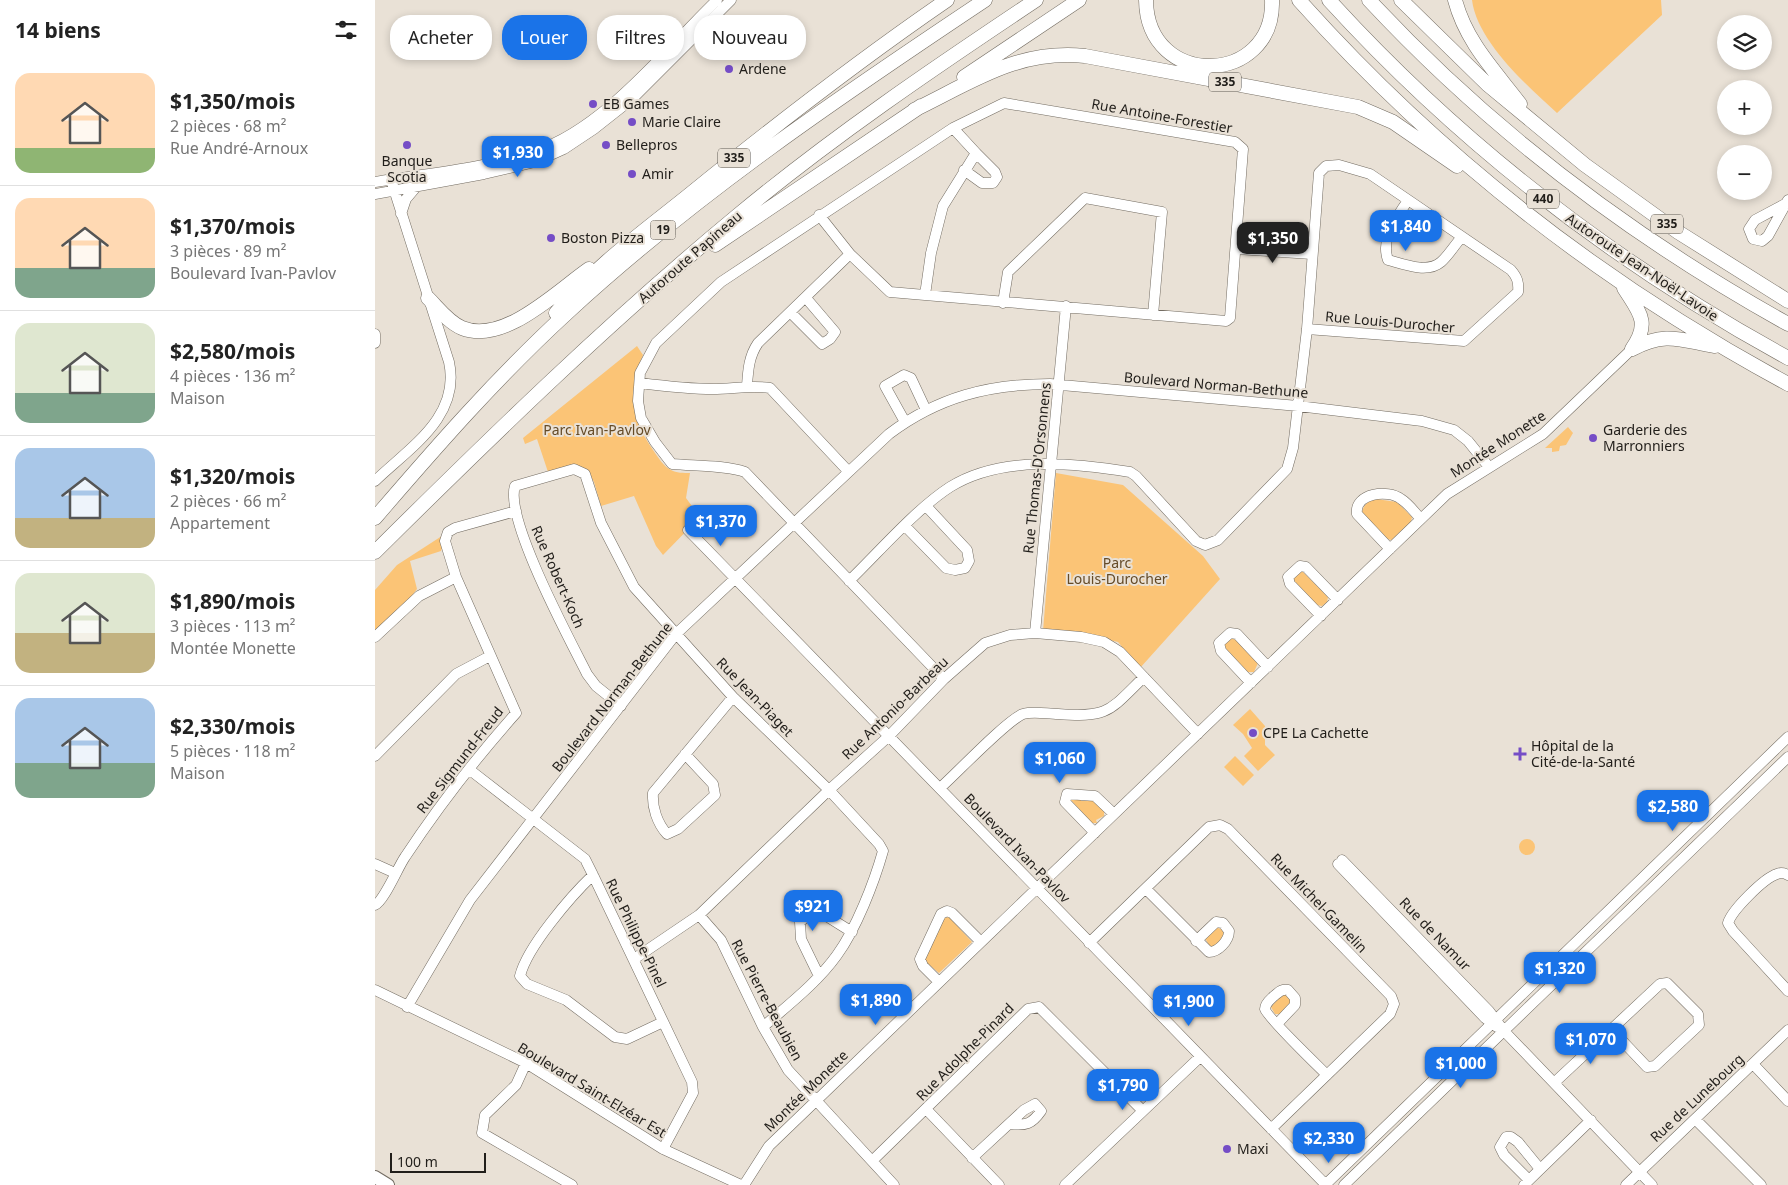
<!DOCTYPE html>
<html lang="fr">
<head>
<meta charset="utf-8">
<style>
  :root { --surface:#fff; --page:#f2f2f2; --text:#222; --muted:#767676; --line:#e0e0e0; --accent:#1a73e8 }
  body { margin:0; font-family:"Noto Sans",sans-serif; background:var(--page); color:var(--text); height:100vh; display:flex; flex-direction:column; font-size:19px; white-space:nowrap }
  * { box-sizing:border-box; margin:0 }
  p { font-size:16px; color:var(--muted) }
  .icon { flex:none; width:28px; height:28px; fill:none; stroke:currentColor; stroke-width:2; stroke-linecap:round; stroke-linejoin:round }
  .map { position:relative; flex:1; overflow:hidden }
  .panel { display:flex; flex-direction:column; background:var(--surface); width:375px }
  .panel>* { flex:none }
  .guide { position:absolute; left:15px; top:15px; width:475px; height:45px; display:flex; gap:10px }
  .tools { position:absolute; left:1342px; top:15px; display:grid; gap:10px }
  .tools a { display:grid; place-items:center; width:55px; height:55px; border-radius:50%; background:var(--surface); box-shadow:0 2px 8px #0003; font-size:25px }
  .scale { position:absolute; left:15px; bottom:12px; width:96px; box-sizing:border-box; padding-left:5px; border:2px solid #211e1a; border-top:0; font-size:14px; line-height:18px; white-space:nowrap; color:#211e1a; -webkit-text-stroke:4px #e9e1d6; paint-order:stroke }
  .price { position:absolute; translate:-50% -42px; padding:0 11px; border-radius:10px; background:var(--accent); color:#fff; font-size:16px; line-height:32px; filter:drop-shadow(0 1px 2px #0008) }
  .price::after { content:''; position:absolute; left:50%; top:30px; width:15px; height:11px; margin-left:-8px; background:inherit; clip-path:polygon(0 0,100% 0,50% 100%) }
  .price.active { background:#222; color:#fff }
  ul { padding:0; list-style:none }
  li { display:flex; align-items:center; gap:15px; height:125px; padding:0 15px }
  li+li { border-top:1px solid var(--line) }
  li span { display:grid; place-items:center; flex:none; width:140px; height:100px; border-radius:15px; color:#555 }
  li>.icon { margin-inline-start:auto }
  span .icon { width:60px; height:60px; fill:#fffc; stroke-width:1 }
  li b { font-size:21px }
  h2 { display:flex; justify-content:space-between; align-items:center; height:60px; padding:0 15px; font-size:21px }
  .pill { padding:0 18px; border-radius:20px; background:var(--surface); box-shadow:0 2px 8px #0003; font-size:18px; line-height:45px }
  .pill.active { background:var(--accent); color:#fff }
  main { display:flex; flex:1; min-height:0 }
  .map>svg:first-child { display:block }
  .green { fill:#fbc476 }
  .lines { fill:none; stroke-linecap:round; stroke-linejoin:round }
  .minor-casing { stroke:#736c62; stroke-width:11 }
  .major-casing { stroke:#736c62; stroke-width:14 }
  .highway-casing { stroke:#736c62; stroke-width:15 }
  .minor { stroke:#fff; stroke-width:10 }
  .major { stroke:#fff; stroke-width:12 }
  .highway { stroke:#fff; stroke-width:14 }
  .poi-dot { fill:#754dc6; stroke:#e9e1d6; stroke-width:2 }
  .labels { text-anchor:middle; stroke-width:4; stroke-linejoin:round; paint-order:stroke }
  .shield { fill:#e9e1d6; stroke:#5d5852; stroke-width:1 }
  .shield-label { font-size:12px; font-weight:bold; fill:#211e1a }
  .poi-label { font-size:14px; fill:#211e1a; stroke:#e9e1d6; text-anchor:start }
  .street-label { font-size:14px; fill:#211e1a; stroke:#e9e1d6 }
  .park-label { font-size:14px; fill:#654b27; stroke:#e9e1d6 }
</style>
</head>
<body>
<main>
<section class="panel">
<h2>14 biens<svg class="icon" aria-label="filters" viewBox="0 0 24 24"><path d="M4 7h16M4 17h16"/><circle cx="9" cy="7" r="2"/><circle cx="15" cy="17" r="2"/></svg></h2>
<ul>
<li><span style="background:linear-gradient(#ffd9b3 75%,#8fb573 0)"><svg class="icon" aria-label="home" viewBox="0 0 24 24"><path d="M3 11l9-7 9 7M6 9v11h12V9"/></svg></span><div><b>$1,350/mois</b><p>2 pièces · 68 m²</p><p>Rue André-Arnoux</p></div></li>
<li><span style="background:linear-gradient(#ffd9b3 70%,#7fa58c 0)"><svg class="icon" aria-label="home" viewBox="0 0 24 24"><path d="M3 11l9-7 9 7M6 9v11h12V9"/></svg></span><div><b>$1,370/mois</b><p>3 pièces · 89 m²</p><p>Boulevard Ivan-Pavlov</p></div></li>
<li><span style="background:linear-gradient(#dfe7d0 70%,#7fa58c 0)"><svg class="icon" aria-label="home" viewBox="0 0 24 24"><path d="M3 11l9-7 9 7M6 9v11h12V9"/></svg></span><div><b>$2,580/mois</b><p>4 pièces · 136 m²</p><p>Maison</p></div></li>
<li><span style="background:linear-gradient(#a9c7e8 70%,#c2b280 0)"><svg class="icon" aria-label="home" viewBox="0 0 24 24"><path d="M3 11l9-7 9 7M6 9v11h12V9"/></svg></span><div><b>$1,320/mois</b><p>2 pièces · 66 m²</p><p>Appartement</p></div></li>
<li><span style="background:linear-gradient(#dfe7d0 60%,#c2b280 0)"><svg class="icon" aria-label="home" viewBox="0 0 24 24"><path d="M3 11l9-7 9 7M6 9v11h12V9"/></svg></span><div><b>$1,890/mois</b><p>3 pièces · 113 m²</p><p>Montée Monette</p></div></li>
<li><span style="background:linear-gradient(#a9c7e8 65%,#7fa58c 0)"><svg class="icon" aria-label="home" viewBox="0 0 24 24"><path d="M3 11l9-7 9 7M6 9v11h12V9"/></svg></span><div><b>$2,330/mois</b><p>5 pièces · 118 m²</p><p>Maison</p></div></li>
</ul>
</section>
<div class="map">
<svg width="1413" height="1185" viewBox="0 0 1413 1185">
  <rect width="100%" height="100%" fill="#e9e1d6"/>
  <path class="green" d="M1097,0h189l1,15 -105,98c-30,-27 -80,-72 -85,-113z
    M262,346l6,9c-15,36 -13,62 10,95 5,7 10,16 18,20 5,3 13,3 19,3l-4,25 14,19 -37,38 -7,-9 -22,-50 -33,10 -7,-24 -7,-12 -39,2 -11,-33 -12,5 -2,-6z
    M1193,427l5,6 -7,12 -6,1 -1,5 -7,1v-4h-7z
    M681,473l67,12 80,71 17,23 -80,89 -22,-26 -36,-8 -39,-3z
    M1001,499l21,3 15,15 -1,5 -19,18 -6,-1 -24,-26c1,-8 7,-13 14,-14z
    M73,532l-7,19 -31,10 7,28 -18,24 -24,24v-47l22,-25z
    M927,571l26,26 -1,5 -5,4 -5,-1 -23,-24 -1,-3z
    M855,638l6,2 22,23 -4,9h-7l-21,-23 -2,-6z
    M875,709l15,17v19l10,10 -17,16 -14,-15 8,-8 -9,-14 -10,-9z
    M860,756l19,19 -11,11 -19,-19z
    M694,798l12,1v2l12,-1 11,10v6l-8,4 1,3h-5z
    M1144 847a8 8 0 1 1 16 0a8 8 0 1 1-16 0Z
    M574,917l23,25 -33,31 -13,-11 -1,-5 9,-19 2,1 -1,-3 9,-18z
    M840,927l9,3 -1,8 -9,8 -4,1 -5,-9z
    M907,995h5l4,4v5l-11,10h-5l-4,-7z"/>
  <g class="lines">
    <g class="minor-casing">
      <path id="minor" d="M589,170l18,13h11l4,-6 -2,-5 -19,-19
        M0,182c53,-9 108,-13 160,-31 69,-22 131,-102 182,-151
        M0,194l109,-20 51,-12 29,-13 30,-20 38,-30 99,-99
        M1033,200c-11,18 -28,38 -20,60 15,4 39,14 53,2 7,-6 13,-16 20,-24
        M1410,204l-30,16 -6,9 4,10 9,2 6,-5 20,-36
        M26,214l5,-15 11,-13
        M444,215l31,39 40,38 336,29 4,-3 13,-169 -8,-7 -231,-39 -51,25 -232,154 -65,61 -16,30 -2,28 3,17 14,24 17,22c23,2 53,1 73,8l199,207
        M862,249l75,5
        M550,295l6,-42 12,-47 33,-53 -23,-25
        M628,303l5,-31 77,-74 77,14 -9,103
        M416,313l31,31 8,-5 5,-7 -29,-34
        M0,334v9
        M265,383c24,3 48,6 73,6 19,0 38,-4 57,-1l78,83
        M372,386c1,-16 2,-30 11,-43l92,-89
        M530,422l-20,-36 19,-11 7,3 15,32
        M0,481c34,-33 86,-64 74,-119l-57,-179
        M530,526l41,42 9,2 10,-2 4,-7 -2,-11 -40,-43
        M313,530l638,655
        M1015,549l-33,-35c-3,-21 31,-25 44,-15 8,5 14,14 20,20
        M474,581c30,-29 67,-72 101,-94 51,-32 124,-24 180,-15l6,4 60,65 9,4 13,-5 69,-71 6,-21 14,-119 12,-156 7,-7 13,-1 31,9 141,96c6,7 8,12 7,22l-54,49 -157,-12
        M946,616l-31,-32 -2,-7 12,-11 6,1 32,33
        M660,633l31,-327
        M0,637l44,-41 37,-19
        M876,683l-30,-32 -2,-8 11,-10 7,1 31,33
        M246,706l-25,-20 -9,-12c-17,-34 -83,-156 -72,-188l59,-17 11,5 16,49 33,64 99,110 96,93 50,54 4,7c-9,32 -27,78 -46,104 -20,28 -49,50 -74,72
        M310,754l28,30 2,11 -37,34 -11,5c-10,-11 -15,-27 -14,-41l80,-96
        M0,756l81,-82 34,-18
        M95,770l115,89 8,16 99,207 1,11 -30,56
        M565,788c16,-14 67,-68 83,-74 11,-3 24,0 35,0 51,4 51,-3 86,-37
        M720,833l-30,-31 2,-8 28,2 19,18
        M967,860l147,151 15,20 148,154
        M0,864l20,9
        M963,864l147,154 12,9
        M218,875c-22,21 -66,72 -73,101l7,8 39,16 49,37 12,2 36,-17
        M1413,875c-4,-2 -7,-3 -11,-1 -13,4 -45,36 -49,49l5,8 55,60
        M771,889l63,63c9,0 20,-11 20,-21l-6,-8 -7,-1 -20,19
        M0,905c9,-4 23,-38 30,-48 33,-50 71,-99 111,-144l-60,-136 -11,-36 3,-9 7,-4 61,-17
        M324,915l22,25 42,87 25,43 106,115
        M714,943l120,-116 11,-2 8,4 163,167 3,8 -4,10 -119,115
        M259,959l65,-44 130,-125 60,-54 55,-57 41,-36 25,-8 25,-2 46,4 23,5 16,10 78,82
        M444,976l-18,-37 -1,-17 8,-7 12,-3 32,20
        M564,982l-16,-16 -3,-7 21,-45 6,-3 5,2 29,29
        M0,990l151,73 137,86 78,36
        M32,1007l63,-107 206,-266 213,-200c49,-37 100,-50 161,-50l248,22 124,15 32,9 14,11 21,26
        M902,1024l18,-19v-7l-7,-8c-7,-1 -9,2 -14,6 -3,3 -9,7 -9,13 1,7 53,57 62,66
        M151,1063l-10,22 -31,30 -3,18 90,52
        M1378,1064l35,37
        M1180,1082l105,-98 7,-1 31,31 1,11 -44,41 -8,1 -35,-37
        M551,1109l73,76
        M1320,1119l66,66
        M597,1158l52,-48 11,-6 6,7c-9,13 -15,15 -31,13
        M497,1161l156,-152 11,-2 103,103
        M1154,1180l-25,-25 -4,-8 6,-10h5l7,5 22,27
        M369,1185l25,-39 678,-652 96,-60 89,-85
        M690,1185l135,-128
        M950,1185l463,-448
        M969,1185l444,-428
        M1149,1185l67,-65
        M1251,1185l162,-155"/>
    </g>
    <g class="major-casing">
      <path id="major" d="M0,1177l13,8"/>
    </g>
    <g class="highway-casing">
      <path id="highway" d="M771,0c1,90 129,86 126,0
        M924,0c140,157 304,284 489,384
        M954,0c132,145 287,264 459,358
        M994,0c121,130 264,238 419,324
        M1026,0l86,84 98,81 93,67 110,69
        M1080,0c11,42 40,71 65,104
        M589,77l115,-77
        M539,110c58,-28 104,-61 171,-54l273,51 35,15 64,44
        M340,245l206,-139
        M1249,288c15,24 27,34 8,61
        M53,298c10,10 20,24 34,30 42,17 95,-37 127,-59
        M181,313c38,-46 87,-81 133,-118 84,-68 169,-134 258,-195
        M1257,349c34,-18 48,-9 83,-3
        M0,518c61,-71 123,-142 193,-206 128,-118 273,-216 417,-312
        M0,552c117,-116 235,-231 362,-336 95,-79 197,-148 299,-216"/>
    </g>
    <use href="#minor" class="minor"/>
    <use href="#major" class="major"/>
    <use href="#highway" class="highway"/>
  </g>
  <g class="poi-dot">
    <circle cx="354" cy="69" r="5"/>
    <circle cx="218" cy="104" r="5"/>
    <circle cx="257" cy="122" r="5"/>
    <circle cx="32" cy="145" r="5"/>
    <circle cx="231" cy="145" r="5"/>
    <circle cx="257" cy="174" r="5"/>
    <circle cx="176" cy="238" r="5"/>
    <circle cx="1218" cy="438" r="5"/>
    <circle cx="878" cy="733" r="5"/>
    <path d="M1142.5 746.5h5v5h5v5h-5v5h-5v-5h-5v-5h5z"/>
    <circle cx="852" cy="1149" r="5"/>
  </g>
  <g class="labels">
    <g class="shield">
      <rect x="834" y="72.5" width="32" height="19" rx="4"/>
      <rect x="343" y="148.5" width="32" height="19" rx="4"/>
      <rect x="1152" y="189.5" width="32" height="19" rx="4"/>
      <rect x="1276" y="214.5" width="32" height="19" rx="4"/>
      <rect x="275.5" y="220.5" width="25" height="19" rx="4"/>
    </g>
    <g class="shield-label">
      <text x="850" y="86">335</text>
      <text x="359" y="162">335</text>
      <text x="1168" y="203">440</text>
      <text x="1292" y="228">335</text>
      <text x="288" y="234">19</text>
    </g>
    <g class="poi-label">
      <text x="364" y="74">Ardene</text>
      <text x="228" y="109">EB Games</text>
      <text x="267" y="127">Marie Claire</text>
      <text x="241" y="150">Bellepros</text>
      <text x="32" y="166" text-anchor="middle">Banque<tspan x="32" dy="16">Scotia</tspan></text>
      <text x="267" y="179">Amir</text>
      <text x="186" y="243">Boston Pizza</text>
      <text x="1228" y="435">Garderie des<tspan x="1228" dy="16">Marronniers</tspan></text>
      <text x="888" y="738">CPE La Cachette</text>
      <text x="1156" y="751">Hôpital de la<tspan x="1156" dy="16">Cité-de-la-Santé</tspan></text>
      <text x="862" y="1154">Maxi</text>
    </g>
    <g class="street-label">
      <text transform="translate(787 116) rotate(10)" y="5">Rue Antoine-Forestier</text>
      <text transform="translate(315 257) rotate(-41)" y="5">Autoroute Papineau</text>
      <text transform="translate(1267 267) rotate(34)" y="5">Autoroute Jean-Noël-Lavoie</text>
      <text transform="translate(1015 322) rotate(5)" y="5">Rue Louis-Durocher</text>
      <text transform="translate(841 385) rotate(5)" y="5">Boulevard Norman-Bethune</text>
      <text transform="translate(1123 444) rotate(-33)" y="5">Montée Monette</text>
      <text transform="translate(662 468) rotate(-84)" y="5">Rue Thomas-D'Orsonnens</text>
      <text transform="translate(183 577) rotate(66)" y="5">Rue Robert-Koch</text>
      <text transform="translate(237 697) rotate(-52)" y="5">Boulevard Norman-Bethune</text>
      <text transform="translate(380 697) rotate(46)" y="5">Rue Jean-Piaget</text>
      <text transform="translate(520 708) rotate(-44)" y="5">Rue Antonio-Barbeau</text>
      <text transform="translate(85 760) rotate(-52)" y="5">Rue Sigmund-Freud</text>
      <text transform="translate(642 848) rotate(46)" y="5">Boulevard Ivan-Pavlov</text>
      <text transform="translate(944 903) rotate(46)" y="5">Rue Michel-Gamelin</text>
      <text transform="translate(261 933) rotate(64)" y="5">Rue Philippe-Pinel</text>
      <text transform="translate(1060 934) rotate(46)" y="5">Rue de Namur</text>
      <text transform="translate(392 1000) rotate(62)" y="5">Rue Pierre-Beaubien</text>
      <text transform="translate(590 1052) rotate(-45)" y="5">Rue Adolphe-Pinard</text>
      <text transform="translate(217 1090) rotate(31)" y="5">Boulevard Saint-Elzéar Est</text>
      <text transform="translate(431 1091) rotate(-44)" y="5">Montée Monette</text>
      <text transform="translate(1322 1098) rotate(-43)" y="5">Rue de Lunebourg</text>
    </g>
    <g class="park-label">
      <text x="222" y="435">Parc Ivan-Pavlov</text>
      <text x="742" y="568">Parc<tspan x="742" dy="16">Louis-Durocher</tspan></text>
    </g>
  </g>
</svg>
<div class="tools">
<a><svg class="icon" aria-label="layers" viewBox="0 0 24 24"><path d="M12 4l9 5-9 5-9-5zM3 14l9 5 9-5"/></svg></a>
<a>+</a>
<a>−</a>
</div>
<div class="scale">100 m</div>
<b class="price" style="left:143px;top:178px">$1,930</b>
<b class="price" style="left:1031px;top:252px">$1,840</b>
<b class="price active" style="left:898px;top:264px">$1,350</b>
<b class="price" style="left:346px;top:547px">$1,370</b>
<b class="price" style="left:685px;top:784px">$1,060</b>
<b class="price" style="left:1298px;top:832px">$2,580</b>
<b class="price" style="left:438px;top:932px">$921</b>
<b class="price" style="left:1185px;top:994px">$1,320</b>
<b class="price" style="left:501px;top:1026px">$1,890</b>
<b class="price" style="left:814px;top:1027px">$1,900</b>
<b class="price" style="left:1216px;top:1065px">$1,070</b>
<b class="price" style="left:1086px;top:1089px">$1,000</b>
<b class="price" style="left:748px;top:1111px">$1,790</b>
<b class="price" style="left:954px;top:1164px">$2,330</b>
<div class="guide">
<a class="pill">Acheter</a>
<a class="pill active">Louer</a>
<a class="pill">Filtres</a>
<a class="pill">Nouveau</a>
</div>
</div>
</main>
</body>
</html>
